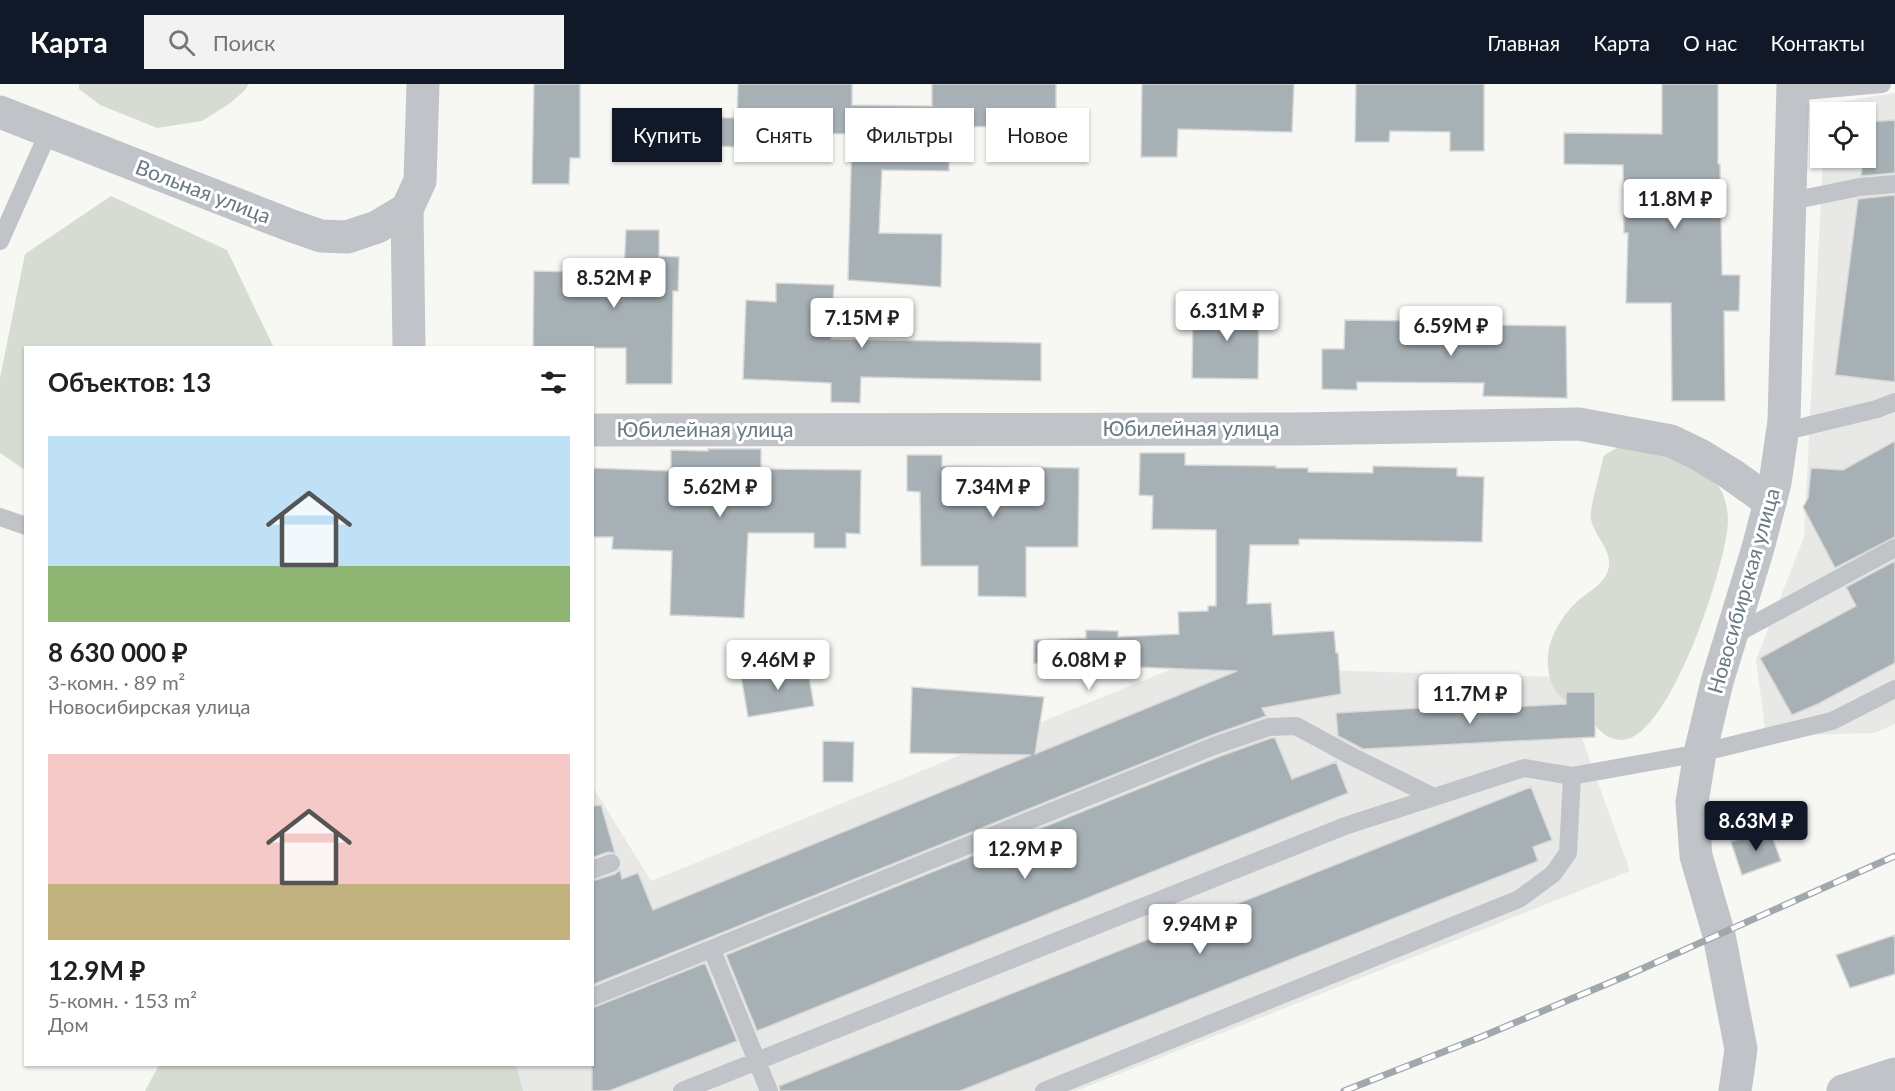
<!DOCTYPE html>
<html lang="ru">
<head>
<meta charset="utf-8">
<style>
  :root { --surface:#fff; --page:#f2f2f2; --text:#202124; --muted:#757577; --accent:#111827 }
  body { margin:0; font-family:Lato,sans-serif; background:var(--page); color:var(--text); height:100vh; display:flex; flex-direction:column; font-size:22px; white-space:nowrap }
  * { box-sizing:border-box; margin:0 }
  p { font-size:20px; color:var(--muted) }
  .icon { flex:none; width:33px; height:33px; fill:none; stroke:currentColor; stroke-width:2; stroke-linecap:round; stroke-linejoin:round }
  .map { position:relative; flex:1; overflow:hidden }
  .panel { position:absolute; left:24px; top:262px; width:570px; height:720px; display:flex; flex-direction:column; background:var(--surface); border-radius:0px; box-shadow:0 2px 4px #0004 }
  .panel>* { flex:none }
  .hud { position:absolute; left:612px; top:24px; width:570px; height:54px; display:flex; gap:12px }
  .buttons { position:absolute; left:1810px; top:18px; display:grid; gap:12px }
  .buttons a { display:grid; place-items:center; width:66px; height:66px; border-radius:0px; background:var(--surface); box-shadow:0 2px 4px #0004; font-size:30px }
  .price { position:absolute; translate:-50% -51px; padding:0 14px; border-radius:6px; background:#fff; color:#222; font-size:20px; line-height:39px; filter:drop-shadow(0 2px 3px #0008) }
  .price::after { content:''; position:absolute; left:50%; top:36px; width:18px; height:14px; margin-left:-9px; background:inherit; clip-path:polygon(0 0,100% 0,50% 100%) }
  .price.on { background:var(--accent); color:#fff }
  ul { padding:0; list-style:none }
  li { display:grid; align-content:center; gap:12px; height:318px; padding:0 24px }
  li span { display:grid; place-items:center; height:186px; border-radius:0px; color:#555 }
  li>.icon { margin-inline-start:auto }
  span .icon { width:108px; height:108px; fill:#fffc; stroke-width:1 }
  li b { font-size:26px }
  h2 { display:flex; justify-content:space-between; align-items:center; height:72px; padding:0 24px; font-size:26px }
  .pill { padding:0 21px; border-radius:0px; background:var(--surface); box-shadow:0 2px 4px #0004; font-size:21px; line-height:54px }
  .pill.on { background:var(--accent); color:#fff }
  header { display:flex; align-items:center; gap:36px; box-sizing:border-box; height:84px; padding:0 30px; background:var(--accent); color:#fff }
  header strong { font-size:28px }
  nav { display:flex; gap:33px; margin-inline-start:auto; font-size:21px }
  .search { width:420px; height:54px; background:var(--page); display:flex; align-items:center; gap:15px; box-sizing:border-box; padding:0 21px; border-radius:0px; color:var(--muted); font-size:22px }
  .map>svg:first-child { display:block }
  .built { fill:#e8e8e7 }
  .green { fill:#d7dcd3 }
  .building { fill:#a6b0b5; stroke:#d8d8d6; stroke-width:1.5 }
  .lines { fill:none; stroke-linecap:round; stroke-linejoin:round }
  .service { stroke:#c0c4c8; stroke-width:18 }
  .minor { stroke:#c0c4c8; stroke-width:33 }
  .tertiary { stroke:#c0c4c8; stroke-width:33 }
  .rail-casing { stroke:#a1a8ad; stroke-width:7 }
  .rail { stroke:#fff; stroke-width:4.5; stroke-dasharray:14; stroke-linecap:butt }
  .labels { text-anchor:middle; stroke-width:6; stroke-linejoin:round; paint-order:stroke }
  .street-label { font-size:21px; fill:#667985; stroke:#fff }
</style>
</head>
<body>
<header>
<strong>Карта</strong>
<div class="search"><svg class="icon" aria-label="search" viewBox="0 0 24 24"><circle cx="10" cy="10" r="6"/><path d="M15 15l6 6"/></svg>Поиск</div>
<nav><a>Главная</a><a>Карта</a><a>О нас</a><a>Контакты</a></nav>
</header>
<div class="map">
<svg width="1895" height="1007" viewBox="0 0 1895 1007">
  <rect width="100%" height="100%" fill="#f7f7f4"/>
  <path class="built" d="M1895,9v631l-21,9 -108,3 -10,-76 48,-123 19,-379h43v-46h-41v-8z
    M1179,582l381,11 70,194 -554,220h-588l-9,-26h113l1,-278 58,94z"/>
  <path class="green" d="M79,0h170l-5,7 -15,13 -27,17 -45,7 -57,-23 -21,-16z
    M111,112l116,54 47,98h-248l-1,122 -25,-17v-75l25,-124z
    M1639,360c24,10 63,22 79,42 7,8 10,24 10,34 0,41 -59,222 -107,220 -21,-1 -27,-19 -41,-32 -5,-5 -13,-6 -19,-11 -9,-7 -13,-22 -13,-33 -2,-24 15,-51 33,-66 10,-8 20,-12 26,-25 9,-21 -12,-34 -16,-54 -2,-11 10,-47 12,-62 10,-10 22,-11 36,-13z
    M159,981h357l7,26h-378z"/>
  <path class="building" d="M534,0h46v74h-10l-1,26h-37z
    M738,0h114v21l80,1v-22h124v42l-107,1v44l-67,-1 -3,63 63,1 -1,53 -93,-7 4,-146 -73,-1 -1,21 -41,-1v-6l-54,-2v-28l54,1z
    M1142,0h152l-2,48 -114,-3 -1,28h-36z
    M1356,0h128v67h-34v-19l-60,-1 -1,11h-34z
    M1662,0h56v80h2l2,111h18l-1,36h-15l1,90h-53l-1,-98h-45l2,-70h-4l-1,-68 -59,-1v-31l98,1z
    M1895,36v53l-34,3 2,-18h3v-36z
    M1895,111v187l-60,-7 23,-176z
    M626,146h33v26l20,1 -1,34h-5l-1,93h-46v-36h-93l1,-77 90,2z
    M776,199l58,2 -3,54 210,4v38l-180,-4 -1,26 -29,-1v-19l-88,-4 3,-79 30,2z
    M1226,216l33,1 -1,78 -66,-1 1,-65 32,1z
    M1345,236l153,2v3l68,1 1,72 -84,-2 1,-13 -127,-1v8l-35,-1v-40h22z
    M1895,357v96l-60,31 -32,-61 5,-9 3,-30 32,2z
    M708,365h53v20l100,1 -1,64 -14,-1v15h-32v-15h-66l-4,85 -74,-3 2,-64 -60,-2 1,-12h-21v-69l79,3v-21l37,1z
    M1140,369h45v12l91,1v2h32v4l65,1v-7l84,2v8l27,1 -2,65 -183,-3v6h-49l-3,59 24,-1 2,32 61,-4 2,22h2l3,41 -79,14 4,8 -56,20 -618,249v-104l23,-7 5,-4 2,9 16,-6 15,37 378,-155 -121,-2 2,-66 132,10 -9,57 202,-83 -203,-8v-23l52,-2v-8l32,1v6l61,-3 -1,-22 30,-1v-5h8v-76l-64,-1 1,-33 -14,-1z
    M907,371h35v11l137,2 -1,79h-52v50l-48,-1v-30h-57l-1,-74 -13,-1z
    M1895,477v102l-77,41 -26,11 -32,-57 96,-52 -10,-19z
    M807,581l7,41 -66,11 -7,-41z
    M1566,608h29v45l-232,12 -25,-13 -2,-23 84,-5v4l146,-8z
    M1271,654h4l17,41 44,-17 12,31 -591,238 -31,-76 492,-198z
    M823,657l31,1 -1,40h-30z
    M1531,703l21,53 -19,7 5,14 -578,230h-180l-1,-5z
    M601,721l14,48 -7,-1 -16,6v-52z
    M1769,744l12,33 -39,14 -11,-33z
    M1895,851v39l-45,14 -14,-33z
    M705,879l32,78 -128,50h-17v-83z"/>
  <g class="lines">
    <path class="service" d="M1793,8l89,-8
      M1791,117l69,-14 35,-3
      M0,157l49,-110
      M1782,348l95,-23 18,-7
      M0,433l26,9
      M1732,552l163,-88
      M592,786l19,-7
      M712,866l57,141
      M592,913l622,-251 55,-19 27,-1 57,31 81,40
      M682,1007l663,-265 179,-58 48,8 128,-23 132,-32 63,-32
      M1044,1007l475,-192 34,-25 15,-21 4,-77"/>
    <path class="minor" d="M407,125l2,139
      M592,346l705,-1 282,-5 92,17 29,14 31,19 39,28
      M1843,1007l52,-17"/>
    <path class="tertiary" d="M0,28l292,114 29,10 26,1 30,-10 30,-18 13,-28 3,-97
      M1735,1007l6,-42 -22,-114 -23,-79 -4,-54 8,-49 17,-71 41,-134 17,-65 9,-62 9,-337"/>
    <g class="rail-casing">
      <path id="rail" d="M1344,1007l137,-54 147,-62 267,-119"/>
    </g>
    <use href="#rail" class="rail"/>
  </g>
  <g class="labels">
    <g class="street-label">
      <text transform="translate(203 108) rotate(21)" y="7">Вольная улица</text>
      <text x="1191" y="352">Юбилейная улица</text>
      <text x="705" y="353">Юбилейная улица</text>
      <text transform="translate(1744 507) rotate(-74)" y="7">Новосибирская улица</text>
    </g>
  </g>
</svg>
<div class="buttons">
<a><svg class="icon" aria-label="locate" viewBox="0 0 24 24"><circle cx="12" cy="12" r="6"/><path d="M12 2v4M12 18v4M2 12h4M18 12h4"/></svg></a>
</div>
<b class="price" style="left:1675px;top:146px">11.8M ₽</b>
<b class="price" style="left:614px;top:225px">8.52M ₽</b>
<b class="price" style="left:1227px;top:258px">6.31M ₽</b>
<b class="price" style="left:862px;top:265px">7.15M ₽</b>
<b class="price" style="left:1451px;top:273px">6.59M ₽</b>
<b class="price" style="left:720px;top:434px">5.62M ₽</b>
<b class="price" style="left:993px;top:434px">7.34M ₽</b>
<b class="price" style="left:778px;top:607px">9.46M ₽</b>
<b class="price" style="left:1089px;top:607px">6.08M ₽</b>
<b class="price" style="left:1470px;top:641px">11.7M ₽</b>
<b class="price on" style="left:1756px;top:768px">8.63M ₽</b>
<b class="price" style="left:1025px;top:796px">12.9M ₽</b>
<b class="price" style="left:1200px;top:871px">9.94M ₽</b>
<div class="hud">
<a class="pill on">Купить</a>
<a class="pill">Снять</a>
<a class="pill">Фильтры</a>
<a class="pill">Новое</a>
</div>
<section class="panel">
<h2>Объектов: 13<svg class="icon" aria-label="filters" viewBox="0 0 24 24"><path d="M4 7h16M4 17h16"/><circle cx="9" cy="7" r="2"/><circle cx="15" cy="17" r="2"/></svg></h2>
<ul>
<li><span style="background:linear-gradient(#bfe0f5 70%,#8fb573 0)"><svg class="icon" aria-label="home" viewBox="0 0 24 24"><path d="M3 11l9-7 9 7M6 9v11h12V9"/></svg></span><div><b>8 630 000 ₽</b><p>3-комн. · 89 m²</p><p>Новосибирская улица</p></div></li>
<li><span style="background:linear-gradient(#f6c9c9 70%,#c2b280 0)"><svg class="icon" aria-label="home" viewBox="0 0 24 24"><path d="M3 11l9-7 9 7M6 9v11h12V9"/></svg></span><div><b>12.9M ₽</b><p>5-комн. · 153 m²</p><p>Дом</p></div></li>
</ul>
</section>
</div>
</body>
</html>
